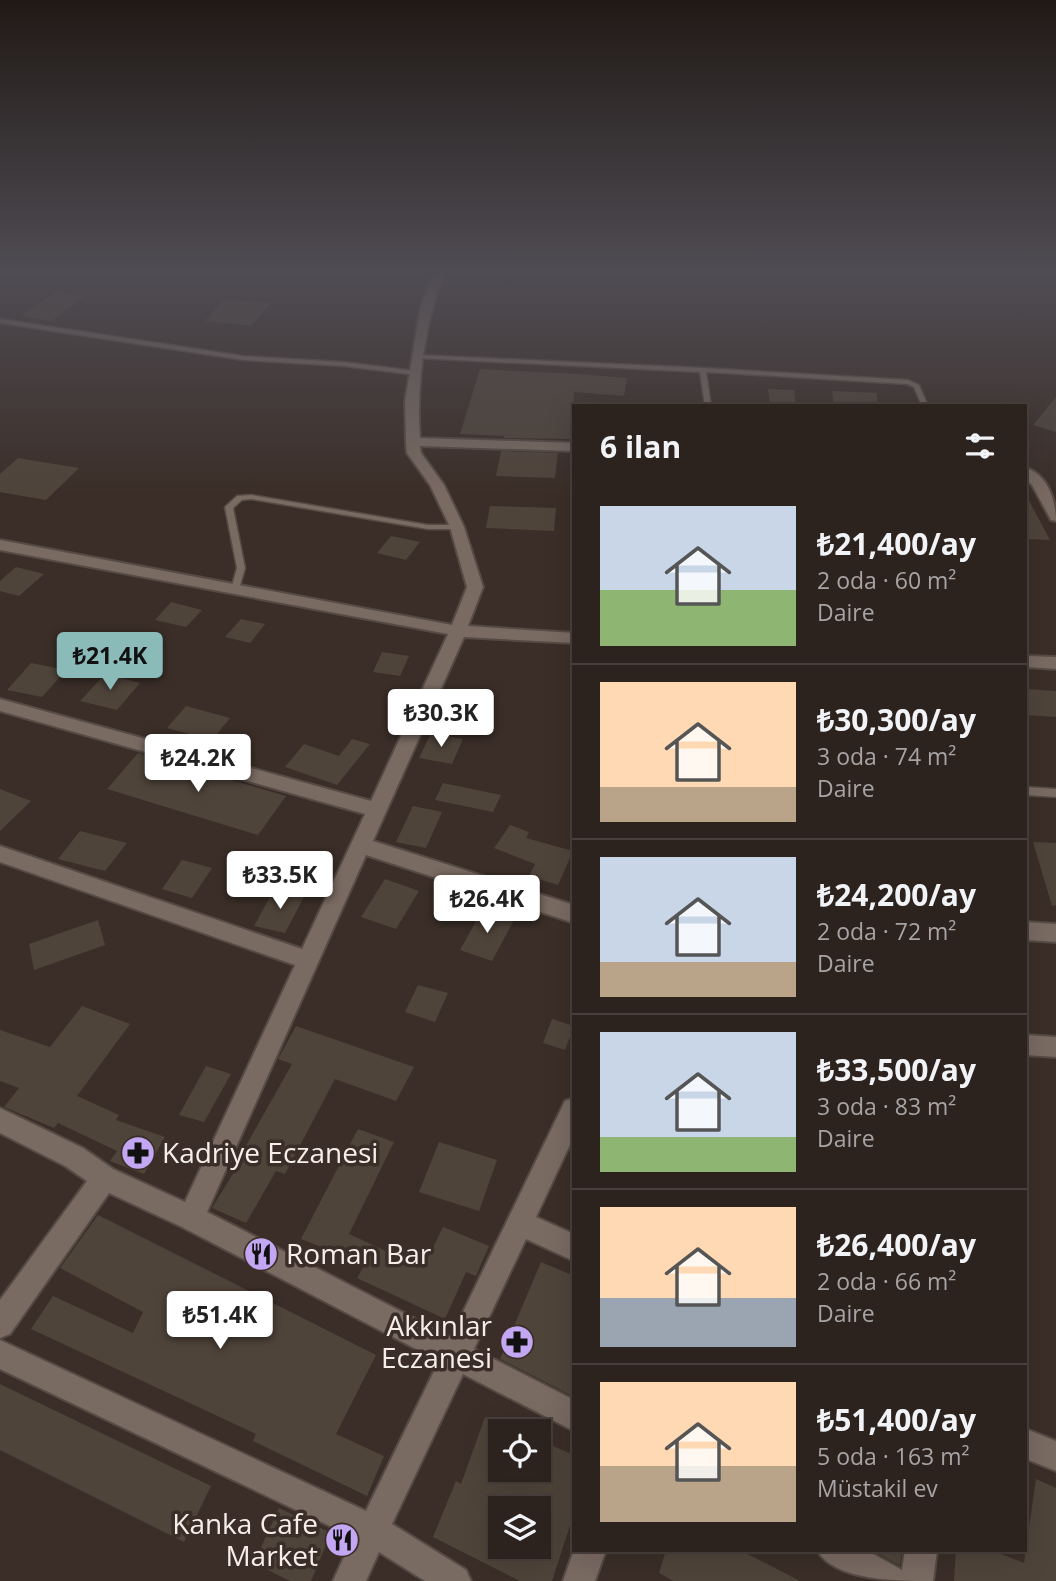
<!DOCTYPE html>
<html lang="tr">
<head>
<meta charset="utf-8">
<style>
  :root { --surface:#2c221e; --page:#382f2b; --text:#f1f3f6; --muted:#a6a4a4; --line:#483f3c; --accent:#8bbbb9 }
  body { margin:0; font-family:"Open Sans",sans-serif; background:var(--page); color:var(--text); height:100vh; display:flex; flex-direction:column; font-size:26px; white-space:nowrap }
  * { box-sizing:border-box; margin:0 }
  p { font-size:23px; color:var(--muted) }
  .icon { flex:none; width:38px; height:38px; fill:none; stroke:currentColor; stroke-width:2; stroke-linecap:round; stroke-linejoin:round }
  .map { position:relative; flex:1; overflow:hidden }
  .details { position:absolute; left:572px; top:404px; width:455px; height:1148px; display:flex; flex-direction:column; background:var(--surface); border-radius:0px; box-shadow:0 7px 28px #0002,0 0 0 2px var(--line) }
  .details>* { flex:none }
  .controls { position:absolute; left:488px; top:1419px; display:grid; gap:14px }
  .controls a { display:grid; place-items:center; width:63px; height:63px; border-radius:0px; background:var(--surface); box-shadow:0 7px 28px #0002,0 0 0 2px var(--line); font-size:35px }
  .price { position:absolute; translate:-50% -60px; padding:0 16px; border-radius:7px; background:#fff; color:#222; font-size:23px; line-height:46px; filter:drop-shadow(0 2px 4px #0008) }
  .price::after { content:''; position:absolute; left:50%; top:42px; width:21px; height:16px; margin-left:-10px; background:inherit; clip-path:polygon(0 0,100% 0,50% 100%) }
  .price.on { background:var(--accent); color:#111 }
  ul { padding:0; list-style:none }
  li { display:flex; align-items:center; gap:21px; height:175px; padding:0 28px }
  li+li { border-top:2px solid var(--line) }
  li span { display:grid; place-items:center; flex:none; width:196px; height:140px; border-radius:0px; color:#555 }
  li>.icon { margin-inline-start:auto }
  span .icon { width:84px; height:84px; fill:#fffc; stroke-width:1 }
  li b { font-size:30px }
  h2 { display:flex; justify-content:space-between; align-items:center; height:84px; padding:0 28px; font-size:30px }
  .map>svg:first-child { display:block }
  .building { fill:#4f443a; fill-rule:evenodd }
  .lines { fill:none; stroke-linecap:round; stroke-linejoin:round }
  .lane-casing { stroke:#554a44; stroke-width:3 }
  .street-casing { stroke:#554a44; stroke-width:4 }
  .lane { fill:#796a62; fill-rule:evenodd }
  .street { fill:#796a62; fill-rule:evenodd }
  .labels { text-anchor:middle; stroke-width:7; stroke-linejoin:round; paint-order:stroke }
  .near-poi-label { font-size:28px; fill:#f7eeea; stroke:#3b2e28; text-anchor:start }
</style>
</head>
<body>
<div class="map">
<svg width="1056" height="1581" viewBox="0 0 1056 1581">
  <rect width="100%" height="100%" fill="#3b2e28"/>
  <path class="building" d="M55,292l29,4 -32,25 -31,-5z
    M224,299l47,4 -20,23 -46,-5z
    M480,369l98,5 49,4 -3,18 -50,-4 -2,47 -68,-1v-2l-44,-2z
    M768,389l26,1 2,16h-26z
    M832,391l45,2v13h-43z
    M1056,397v35l-23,-7z
    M501,451l57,2 -3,25 -59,-2z
    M18,458l61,10 -33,32 -46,-8v-18z
    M1026,495l24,45 -24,-1z
    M490,506l66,2 -2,23 -68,-3z
    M391,536l29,6 -14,18 -29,-7z
    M16,567l28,7 -25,22 -19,-5v-10z
    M171,602l31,8 -16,17 -31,-7z
    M241,619l24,5 -15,19 -25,-6z
    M382,652l27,4 -9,20 -27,-4z
    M31,663l35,7 -24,27 -35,-7z
    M105,674l35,9 -23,27 -37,-9z
    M1026,689l30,2v26l-30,-2z
    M186,706l44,12 -18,22 -45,-12z
    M431,733l32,6 -11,25 -33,-6z
    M352,739l18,5 -33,41 -52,-18 19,-23 35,12z
    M138,753l148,43 -28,39 -151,-46z
    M443,783l58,12 -8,17 -58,-12z
    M0,789l31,12 -31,30z
    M413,806l29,6 -16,36 -30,-6z
    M510,825l19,7 -3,6 47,13 -15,34 -29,-9 6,-12 -41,-16z
    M80,831l47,12 -22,28 -47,-12z
    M1033,842l23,1v62l-4,1z
    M182,860l30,8 -20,30 -30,-9z
    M385,879l34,12 -23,38 -35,-12z
    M275,888l30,7 -20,38 -31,-7z
    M483,909l31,11 -22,41 -32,-11z
    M98,920l7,25 -71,25 -5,-26z
    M418,985l30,8 -13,29 -30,-10z
    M82,1006l48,18 -53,72 42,19 -3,5 49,17 -21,37 -34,-13 7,-10 -59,-28 -4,5 -50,-21 15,-19 -19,-7v-51l50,17z
    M552,1019l22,7 -9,24 -22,-7z
    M296,1026l118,41 -18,34 -61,-22 -50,95 -9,-3 -30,52 -34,-15 30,-49 -3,-1 53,-94 -14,-5z
    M206,1066l25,8 -27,48 -25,-7z
    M358,1129l36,13 -45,92 74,34 20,-41 46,19 -13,30 -10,-4 -21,47 -88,-41 8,-14 -64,-25z
    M439,1142l58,18 -18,51 -60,-19z
    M98,1215l278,140 -40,79 48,22 -17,40 -114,-55 3,-7 -225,-105 22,-33 80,37 10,-21 -83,-44z
    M541,1262l33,14v121l-74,-38z
    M0,1384l211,102 -27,56 -184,-92z
    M485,1417l15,6v47h39v-30l35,15v58l-22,68h-32l-87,-44 23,-56 5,3zM500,1508h39v39h-39z
    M1036,1479l20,9v93h-102l2,-31h35l33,13z
    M279,1508l52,25 -20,48h-21l-36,-18z
    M666,1550h74l60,31h-127l-14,-8z
    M872,1550h30l-2,16z"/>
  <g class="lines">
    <g class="lane-casing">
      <path id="lane" d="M0,319l243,37 100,6 73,9 3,2 -3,2 -73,-9 -100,-6 -243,-37z
        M418,355l285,13 205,12 11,5 9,21h-6l-8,-19 -7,-3 -201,-12 5,34h-6l-5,-34 -284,-14 -1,-1z
        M251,495l177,30h29l4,2 -4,2h-29l-177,-30 -9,1 -9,8 12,60 -6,21 -4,2 -4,-2 6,-21 -12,-61 12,-11z
        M1026,787l30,2v8l-30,-2z"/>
    </g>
    <g class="street-casing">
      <path id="street" d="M433,274h10c-18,52 -27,109 -23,164l154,5v8l-154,-5 1,7 23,32 20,42 19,60 -15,39 106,7v10l-110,-6 -91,204 201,64v18l-208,-68 -159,357 244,125 114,-236 9,-3v38l-38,81 38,17v27l-48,-22 -52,110 100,51v31l-111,-57 -71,150 74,46 5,11h-46l-46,-29 -13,29h-33l20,-44 -353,-168v-29l366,171 73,-150 -257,-134 -73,-34 -99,141 -10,4v-38l87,-119 -22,-15 -65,-33v-25l83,40 30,21 72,33 110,-237 -295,-103v-16l302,103 63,-135 -365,-103v-12l371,102 77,-167 -448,-84v-10l452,85 15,-38 -17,-60 -20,-42 -23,-32 -1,-11 -1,-41 16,-96z
        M1026,468c22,7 30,33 30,53l-5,-1 -19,-35 -6,-6z
        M1026,656l30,1v12l-30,-2z
        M1026,922l30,2v18l-30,-2z
        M1026,1035l30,2v20l-30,-2z
        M1026,1429l30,12v30l-30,-12z
        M574,1550h32l-11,31h-32z
        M817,1550h49l36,20 3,-20h32l-4,31c-35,0 -99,0 -116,-31z"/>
    </g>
    <use href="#lane" class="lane"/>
    <use href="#street" class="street"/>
  </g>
  <linearGradient id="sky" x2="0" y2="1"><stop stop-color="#201916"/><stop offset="0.55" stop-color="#4f4c53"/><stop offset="1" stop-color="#4f4c53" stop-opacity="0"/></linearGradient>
  <rect width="1056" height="495" fill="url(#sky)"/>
  <defs>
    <g id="pharmacy-disc" transform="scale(1.75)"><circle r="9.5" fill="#c3a7f2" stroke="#3b2e28"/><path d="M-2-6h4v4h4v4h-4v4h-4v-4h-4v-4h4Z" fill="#111"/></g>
    <g id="restaurant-disc" transform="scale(1.75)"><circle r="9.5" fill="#c3a7f2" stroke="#3b2e28"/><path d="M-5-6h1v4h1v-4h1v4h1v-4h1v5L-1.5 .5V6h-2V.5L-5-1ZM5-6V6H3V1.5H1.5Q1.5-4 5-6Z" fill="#111"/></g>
  </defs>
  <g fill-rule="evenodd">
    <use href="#pharmacy-disc" x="138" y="1153"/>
    <use href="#restaurant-disc" x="261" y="1254"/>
    <use href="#pharmacy-disc" x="517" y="1342"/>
    <use href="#restaurant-disc" x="342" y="1540"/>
  </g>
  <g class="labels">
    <g class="near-poi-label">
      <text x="162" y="1163">Kadriye Eczanesi</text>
      <text x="286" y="1264">Roman Bar</text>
      <text x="492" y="1336" text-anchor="end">Akkınlar<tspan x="492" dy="32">Eczanesi</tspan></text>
      <text x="318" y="1534" text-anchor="end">Kanka Cafe<tspan x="318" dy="32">Market</tspan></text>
    </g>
  </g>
</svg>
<div class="controls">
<a><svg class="icon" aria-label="locate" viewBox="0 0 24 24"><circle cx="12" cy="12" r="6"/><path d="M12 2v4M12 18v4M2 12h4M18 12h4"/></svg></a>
<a><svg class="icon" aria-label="layers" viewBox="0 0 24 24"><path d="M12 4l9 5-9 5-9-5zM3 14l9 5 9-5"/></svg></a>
</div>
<b class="price on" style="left:110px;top:692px">₺21.4K</b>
<b class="price" style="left:441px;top:749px">₺30.3K</b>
<b class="price" style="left:198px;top:794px">₺24.2K</b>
<b class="price" style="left:280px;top:911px">₺33.5K</b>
<b class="price" style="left:487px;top:935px">₺26.4K</b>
<b class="price" style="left:220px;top:1351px">₺51.4K</b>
<section class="details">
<h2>6 ilan<svg class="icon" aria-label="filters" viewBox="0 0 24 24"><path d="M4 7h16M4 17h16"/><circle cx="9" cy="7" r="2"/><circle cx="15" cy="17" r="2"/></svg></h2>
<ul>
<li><span style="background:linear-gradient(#c9d6e8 60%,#8fb573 0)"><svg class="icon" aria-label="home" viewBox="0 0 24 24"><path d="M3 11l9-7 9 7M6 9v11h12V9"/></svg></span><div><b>₺21,400/ay</b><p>2 oda · 60 m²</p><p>Daire</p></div></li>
<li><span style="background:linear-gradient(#ffd9b3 75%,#b9a48a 0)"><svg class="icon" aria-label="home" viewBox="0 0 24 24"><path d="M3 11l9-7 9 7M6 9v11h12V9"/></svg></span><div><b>₺30,300/ay</b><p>3 oda · 74 m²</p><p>Daire</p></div></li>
<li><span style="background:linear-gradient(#c9d6e8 75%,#b9a48a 0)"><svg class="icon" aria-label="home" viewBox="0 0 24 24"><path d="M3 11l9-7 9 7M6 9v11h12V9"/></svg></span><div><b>₺24,200/ay</b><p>2 oda · 72 m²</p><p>Daire</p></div></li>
<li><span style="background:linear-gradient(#c9d6e8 75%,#8fb573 0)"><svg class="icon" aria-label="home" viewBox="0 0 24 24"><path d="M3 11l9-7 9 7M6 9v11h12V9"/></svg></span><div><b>₺33,500/ay</b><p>3 oda · 83 m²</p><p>Daire</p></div></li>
<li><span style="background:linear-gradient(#ffd9b3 65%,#9aa5b1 0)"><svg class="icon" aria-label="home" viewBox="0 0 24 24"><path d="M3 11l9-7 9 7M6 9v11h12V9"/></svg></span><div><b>₺26,400/ay</b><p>2 oda · 66 m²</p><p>Daire</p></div></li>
<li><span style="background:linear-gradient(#ffd9b3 60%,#b9a48a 0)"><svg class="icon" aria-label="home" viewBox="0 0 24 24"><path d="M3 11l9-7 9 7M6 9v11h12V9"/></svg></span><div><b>₺51,400/ay</b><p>5 oda · 163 m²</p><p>Müstakil ev</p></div></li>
</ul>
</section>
</div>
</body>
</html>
